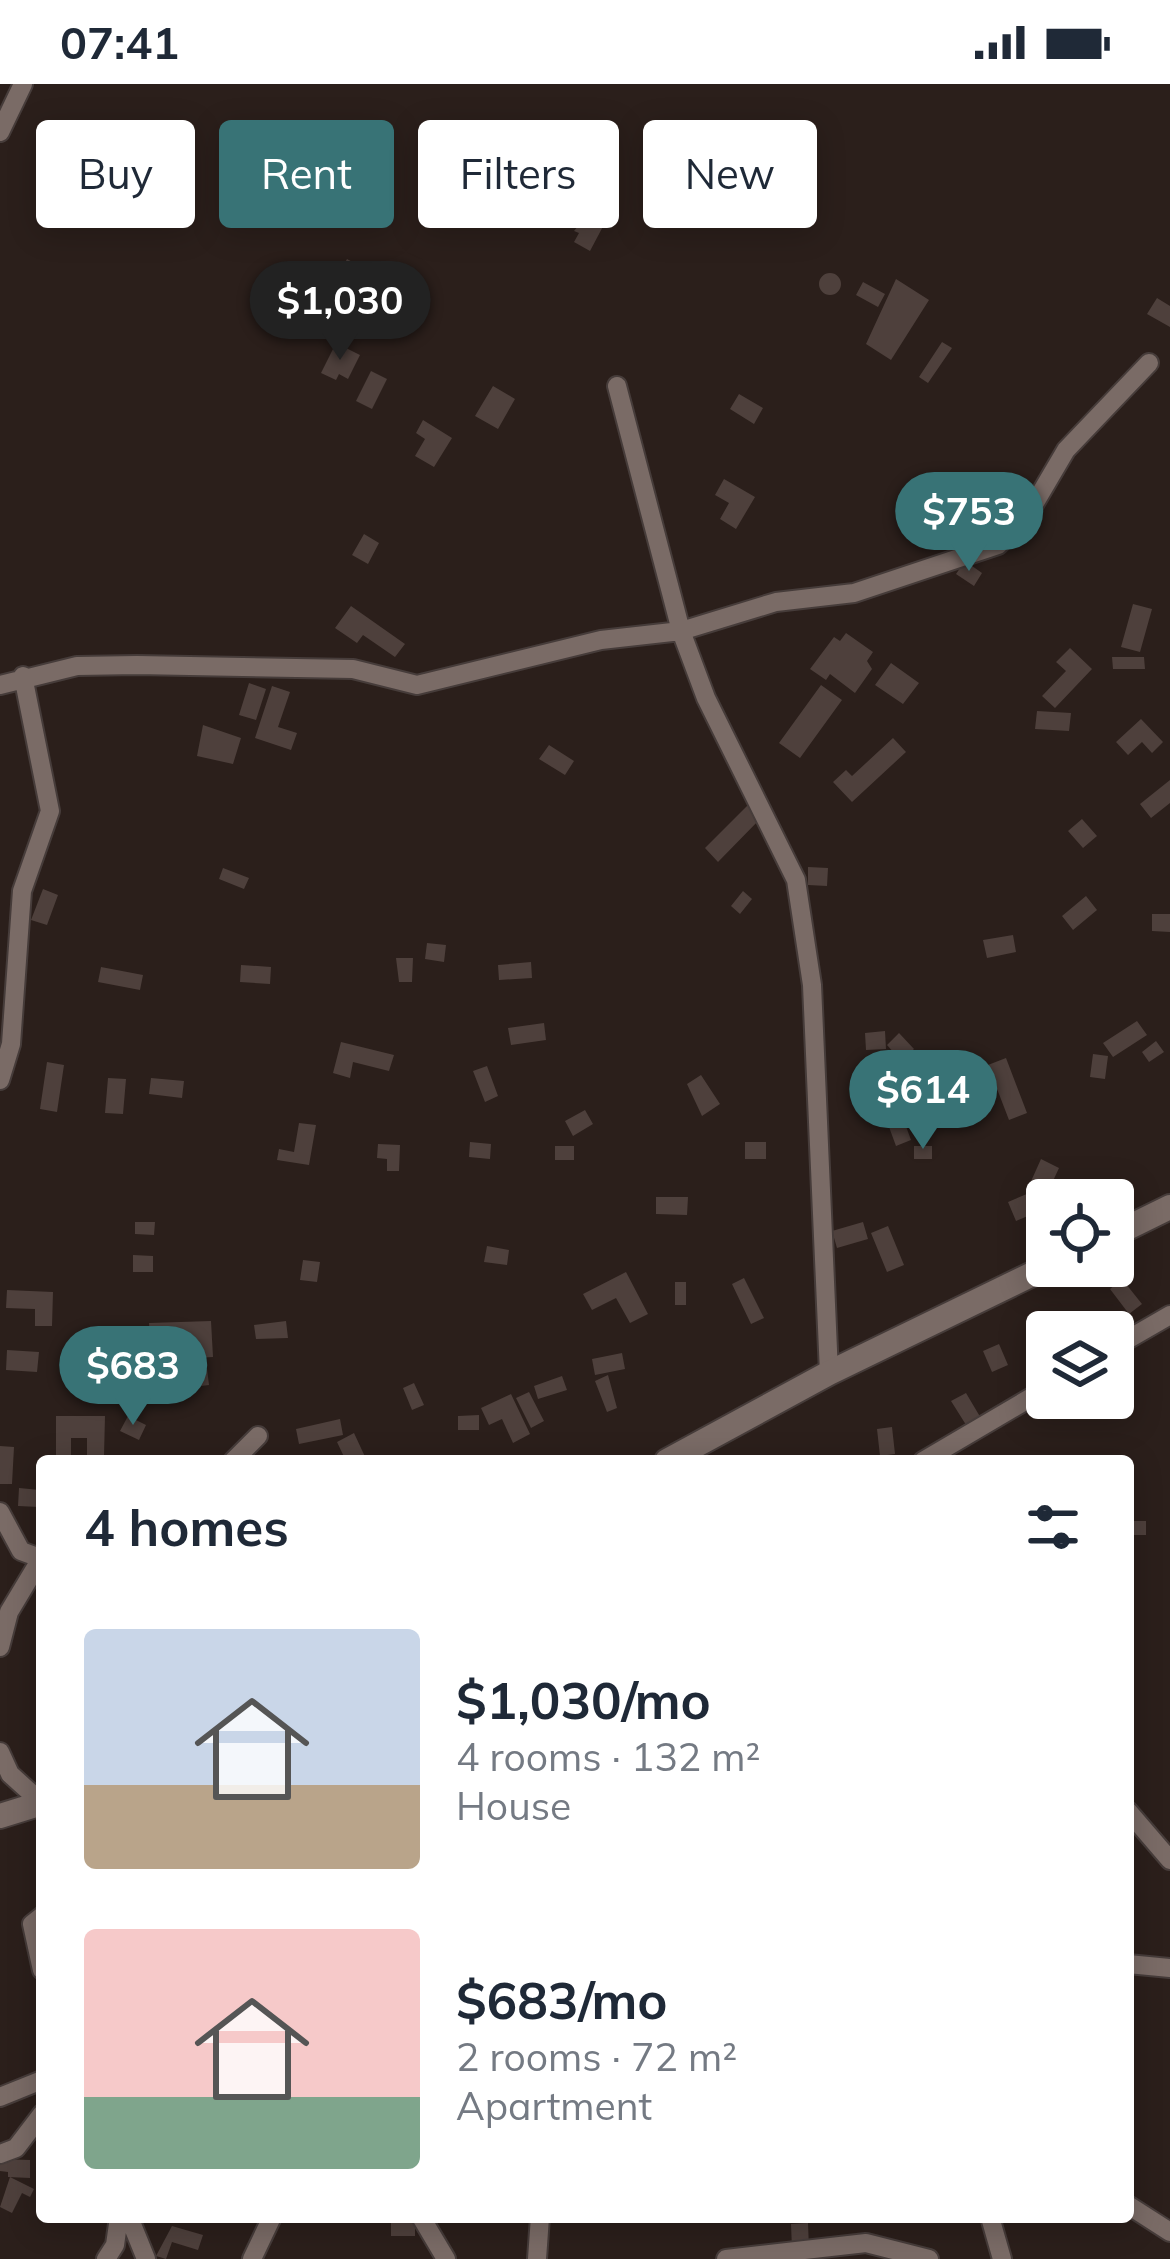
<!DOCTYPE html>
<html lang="en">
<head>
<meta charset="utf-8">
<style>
  :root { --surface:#fff; --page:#f2f2f3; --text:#1f2937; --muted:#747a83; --accent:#387376 }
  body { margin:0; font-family:Mulish,sans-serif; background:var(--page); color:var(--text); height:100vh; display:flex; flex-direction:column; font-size:45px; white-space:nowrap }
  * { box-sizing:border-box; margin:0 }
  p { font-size:39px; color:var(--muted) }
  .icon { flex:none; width:66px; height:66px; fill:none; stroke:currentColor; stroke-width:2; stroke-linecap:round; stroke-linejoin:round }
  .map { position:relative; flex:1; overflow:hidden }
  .sheet { position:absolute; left:36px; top:1371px; width:1098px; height:768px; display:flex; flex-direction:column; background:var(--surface); border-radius:12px; box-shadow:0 6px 30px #0003 }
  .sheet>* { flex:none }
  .banner { position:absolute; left:36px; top:36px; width:1098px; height:108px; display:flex; gap:24px }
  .tools { position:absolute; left:1026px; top:1095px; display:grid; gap:24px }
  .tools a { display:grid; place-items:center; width:108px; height:108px; border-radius:12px; background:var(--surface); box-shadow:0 6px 30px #0003; font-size:60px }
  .price { position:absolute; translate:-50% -102px; padding:0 27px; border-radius:42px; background:var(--accent); color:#fff; font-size:39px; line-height:78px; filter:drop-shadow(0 3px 6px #0008) }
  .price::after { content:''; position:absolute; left:50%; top:72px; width:36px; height:27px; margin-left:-18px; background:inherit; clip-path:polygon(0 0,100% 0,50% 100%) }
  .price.on { background:#222; color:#fff }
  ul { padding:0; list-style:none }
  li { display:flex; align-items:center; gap:36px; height:300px; padding:0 48px }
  li span { display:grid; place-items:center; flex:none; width:336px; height:240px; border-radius:12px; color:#555 }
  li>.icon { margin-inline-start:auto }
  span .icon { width:144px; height:144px; fill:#fffc; stroke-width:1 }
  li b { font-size:51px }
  h2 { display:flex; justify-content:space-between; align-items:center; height:144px; padding:0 48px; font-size:51px }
  .tag { padding:0 42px; border-radius:12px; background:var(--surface); box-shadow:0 6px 30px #0003; font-size:42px; line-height:108px }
  .tag.on { background:var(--accent); color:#fff }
  .status { display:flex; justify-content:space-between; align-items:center; height:84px; padding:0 60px; background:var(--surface); direction:ltr }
  .status svg { height:33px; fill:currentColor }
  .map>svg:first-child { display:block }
  .building { fill:#4e403c }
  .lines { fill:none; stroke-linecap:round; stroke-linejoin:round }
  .street-casing { stroke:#463c3a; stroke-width:22 }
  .secondary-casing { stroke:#463c3a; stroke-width:28 }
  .street { stroke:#7a6b66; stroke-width:18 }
  .secondary { stroke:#7a6b66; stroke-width:24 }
</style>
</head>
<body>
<div class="status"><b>07:41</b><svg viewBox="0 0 49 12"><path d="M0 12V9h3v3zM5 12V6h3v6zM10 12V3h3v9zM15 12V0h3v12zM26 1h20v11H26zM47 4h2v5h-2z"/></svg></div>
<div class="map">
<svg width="1170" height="2175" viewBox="0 0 1170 2175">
  <rect width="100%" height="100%" fill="#2b1f1b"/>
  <path class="building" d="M592,125l16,8 -18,34 -16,-9 5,-9 -5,-2z
    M347,175l18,10 -20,36 -18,-9z
    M819 200a11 11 0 1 1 22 0a11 11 0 1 1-22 0Z
    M896,195l33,21 -38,60 -25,-16z
    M863,198l22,12 -7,13 -22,-12z
    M1157,214l13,8v21l-23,-13z
    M942,258l10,6 -24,35 -9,-6z
    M336,259l24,12 -12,24 -9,-5 -3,6 -15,-7z
    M371,287l16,8 -15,30 -16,-8z
    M493,302l22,13 -17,30 -23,-13z
    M739,310l24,14 -9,16 -24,-15z
    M423,336l29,18 -18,29 -19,-11 10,-17 -9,-6z
    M724,395l31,18 -19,32 -16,-10 9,-16 -14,-8z
    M364,450l15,9 -11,21 -16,-9z
    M965,477l17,12 -8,13 -18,-12z
    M1133,520l19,5 -12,43 -19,-5z
    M351,522l54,38 -10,13 -32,-22 -6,8 -22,-15z
    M846,549l27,19 -6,9 5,8 -17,24 -25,-19 -4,6 -16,-11 24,-32 6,4z
    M1070,564l22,21 -37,39 -13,-12 24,-25 -10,-9z
    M1112,573h32l1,12h-32z
    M891,579l28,20 -16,21 -28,-19z
    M249,599l17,6 -10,31 -17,-5z
    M821,601l21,15 -42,58 -21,-15z
    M272,602l18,6 -12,35 19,6 -6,17 -36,-12z
    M1037,627l34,2 -2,18 -34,-2z
    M1141,635l22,23 -11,11 -10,-11 -14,13 -12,-13z
    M203,641l38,13 -8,26 -36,-8z
    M893,654l13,14 -54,50 -19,-20 13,-12 6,6z
    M549,661l25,16 -9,14 -26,-16z
    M1170,696v23l-19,15 -11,-14z
    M748,721l13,13 -43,44 -13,-14z
    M1082,735l15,17 -14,12 -15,-17z
    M808,783l20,1 -1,18 -19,-1z
    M223,784l26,10 -5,11 -25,-10z
    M43,805l15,6 -11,30 -16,-5z
    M743,807l9,8 -12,15 -9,-8z
    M1086,812l11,14 -24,20 -11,-14z
    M1152,830h18v18l-18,-1z
    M1013,851l3,17 -29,6 -4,-18z
    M427,859l19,2 -2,17 -19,-3z
    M396,874h17l-1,24h-13z
    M531,878l1,16 -33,2 -1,-15z
    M241,881l30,2 -1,17 -30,-2z
    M101,883l42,8 -3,15 -42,-8z
    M1137,937l10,14 -34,22 -10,-14z
    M544,939l2,17 -35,5 -3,-17z
    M885,947l1,18 -20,1 -1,-17z
    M899,949l15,16 -13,12 -14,-16z
    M1156,957l8,11 -15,10 -7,-10z
    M341,958l53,13 -5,16 -36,-9 -3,16 -17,-5z
    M1093,970l15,2 -3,23 -15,-2z
    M1006,974l21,55 -18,7 -15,-39 -13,5 -6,-16z
    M47,978l17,3 -7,47 -17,-3z
    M487,982l11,30 -13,6 -12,-31z
    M701,991l19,29 -18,12 -15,-32z
    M108,994l18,1 -3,35 -18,-1z
    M151,994l33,3 -2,17 -33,-4z
    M585,1026l8,14 -20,12 -8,-15z
    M900,1026l11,30 -15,6 -11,-30z
    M299,1039l17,2 -7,40 -32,-5 2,-11 15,3z
    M470,1058l21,2 -1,15 -21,-2z
    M745,1058h21v17h-21z
    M378,1060l22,1 -1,26h-12v-12l-10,-1z
    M555,1062h19v14h-19z
    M914,1062h18v13h-18z
    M1041,1075l18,9 -13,28 -18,-8z
    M1034,1107l8,19 -26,11 -8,-19z
    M656,1113h32l-1,18 -31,-1z
    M135,1138h20l-1,13 -19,-1z
    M863,1138l5,17 -31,9 -5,-17z
    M888,1142l16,39 -17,7 -16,-39z
    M487,1162l22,4 -2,15 -23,-3z
    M133,1171l20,1v16h-20z
    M303,1176l17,2 -3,20 -17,-2z
    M626,1188l22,42 -18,9 -14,-25 -24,12 -9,-16z
    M744,1194l20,40 -13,6 -19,-40z
    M1122,1195l20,25 -13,10 -19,-25z
    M675,1198h11v23h-11z
    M7,1206l46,2 -1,34h-17v-17l-29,-1z
    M1090,1227h12v8l12,-5 3,8 -7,5 -8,-7v9h-12z
    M211,1237l2,36 -19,1 -1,-19 -43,1 -1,-17z
    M286,1237l2,17 -32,1 -2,-14z
    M1046,1247l1,22 -13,4 -7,-20z
    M999,1260l9,21 -16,7 -9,-21z
    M7,1266l32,2 -2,20 -31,-2z
    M622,1269l3,16 -30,6 -3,-16z
    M74,1273l27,3 -1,15 -28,-3z
    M207,1285l2,16 -24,3 -2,-17z
    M608,1291l9,33 -10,4 -12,-31z
    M562,1292l5,14 -29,9 -4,-13z
    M414,1299l10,22 -12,5 -9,-22z
    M529,1308l15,29 -13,7 -15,-30z
    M966,1309l16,27 -14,8 -17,-27z
    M511,1310l19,40 -17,9 -11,-24 -13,6 -8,-17z
    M479,1331v15h-21v-14z
    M56,1332h49l-1,40h-17v-18h-16v18h-15z
    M128,1332l18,9 -7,15 -19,-9z
    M340,1335l3,16 -44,9 -3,-15z
    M892,1343l3,27 -15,2 -3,-27z
    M354,1349l13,28h-21l-9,-19z
    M0,1362l14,1 -2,37h-12z
    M19,1404l21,2 -1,17 -21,-1z
    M1129,1437h17v14h-17z
    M0,2075l30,1v18l-22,-1v-5l-8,-1z
    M10,2093l24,12 -4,8 -8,-4 -10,20 -12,-6z
    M391,2135h24v17h-24z
    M808,2139l1,26h-17l-1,-25z
    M172,2142l31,9 -5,15 -26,-8 -6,17 -10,-3z"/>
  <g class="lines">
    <g class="street-casing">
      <path id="street" d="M0,48l23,-48
        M617,302l64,245 25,67 90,182 16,105 17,388
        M0,601l77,-19 60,-1 216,4 64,16 184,-45 80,-9 95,-29 78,-9 144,-48 28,-27 40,-68 83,-87
        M0,996l11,-36 11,-153 28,-80 -27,-135
        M1113,1264l57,-33
        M233,1377l25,-25
        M923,1377l124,-73
        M0,1428l21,39 19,7
        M0,1563l9,-35 33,-55
        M0,1668l10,22 32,29
        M1128,1727l42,49
        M42,1832l-10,8 10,46
        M1128,1880l42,4
        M0,2013l42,-17
        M0,2070l16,-6 26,-34
        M1128,2121l42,27
        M129,2133l17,42
        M421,2133l25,42
        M990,2133l12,42
        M106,2175l9,-14 4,-28
        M252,2175l20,-42
        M537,2175l3,-42
        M726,2175l140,-16 63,16"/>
    </g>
    <g class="secondary-casing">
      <path id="secondary" d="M1113,1151l57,-28
        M667,1377l162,-88 220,-107
        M0,1732l42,-13"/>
    </g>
    <use href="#street" class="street"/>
    <use href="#secondary" class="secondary"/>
  </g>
</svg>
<div class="tools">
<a><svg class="icon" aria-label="locate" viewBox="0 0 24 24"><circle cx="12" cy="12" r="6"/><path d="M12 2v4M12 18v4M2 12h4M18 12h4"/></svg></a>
<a><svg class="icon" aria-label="layers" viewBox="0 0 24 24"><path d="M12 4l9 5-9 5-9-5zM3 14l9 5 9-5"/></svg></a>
</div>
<b class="price on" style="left:340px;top:279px">$1,030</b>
<b class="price" style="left:969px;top:490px">$753</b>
<b class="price" style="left:923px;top:1068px">$614</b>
<b class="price" style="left:133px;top:1344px">$683</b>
<div class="banner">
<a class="tag">Buy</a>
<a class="tag on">Rent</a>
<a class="tag">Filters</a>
<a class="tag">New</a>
</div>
<section class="sheet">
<h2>4 homes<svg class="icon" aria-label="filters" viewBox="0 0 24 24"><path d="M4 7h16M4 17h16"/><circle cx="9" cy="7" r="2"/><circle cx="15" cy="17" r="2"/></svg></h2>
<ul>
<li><span style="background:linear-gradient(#c9d6e8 65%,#b9a48a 0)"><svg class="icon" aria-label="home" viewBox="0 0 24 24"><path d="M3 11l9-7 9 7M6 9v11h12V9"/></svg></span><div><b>$1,030/mo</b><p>4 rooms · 132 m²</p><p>House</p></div></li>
<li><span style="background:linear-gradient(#f6c9c9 70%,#7fa58c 0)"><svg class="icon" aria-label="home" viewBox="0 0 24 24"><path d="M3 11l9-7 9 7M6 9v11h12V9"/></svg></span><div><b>$683/mo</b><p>2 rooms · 72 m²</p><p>Apartment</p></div></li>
</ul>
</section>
</div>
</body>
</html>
